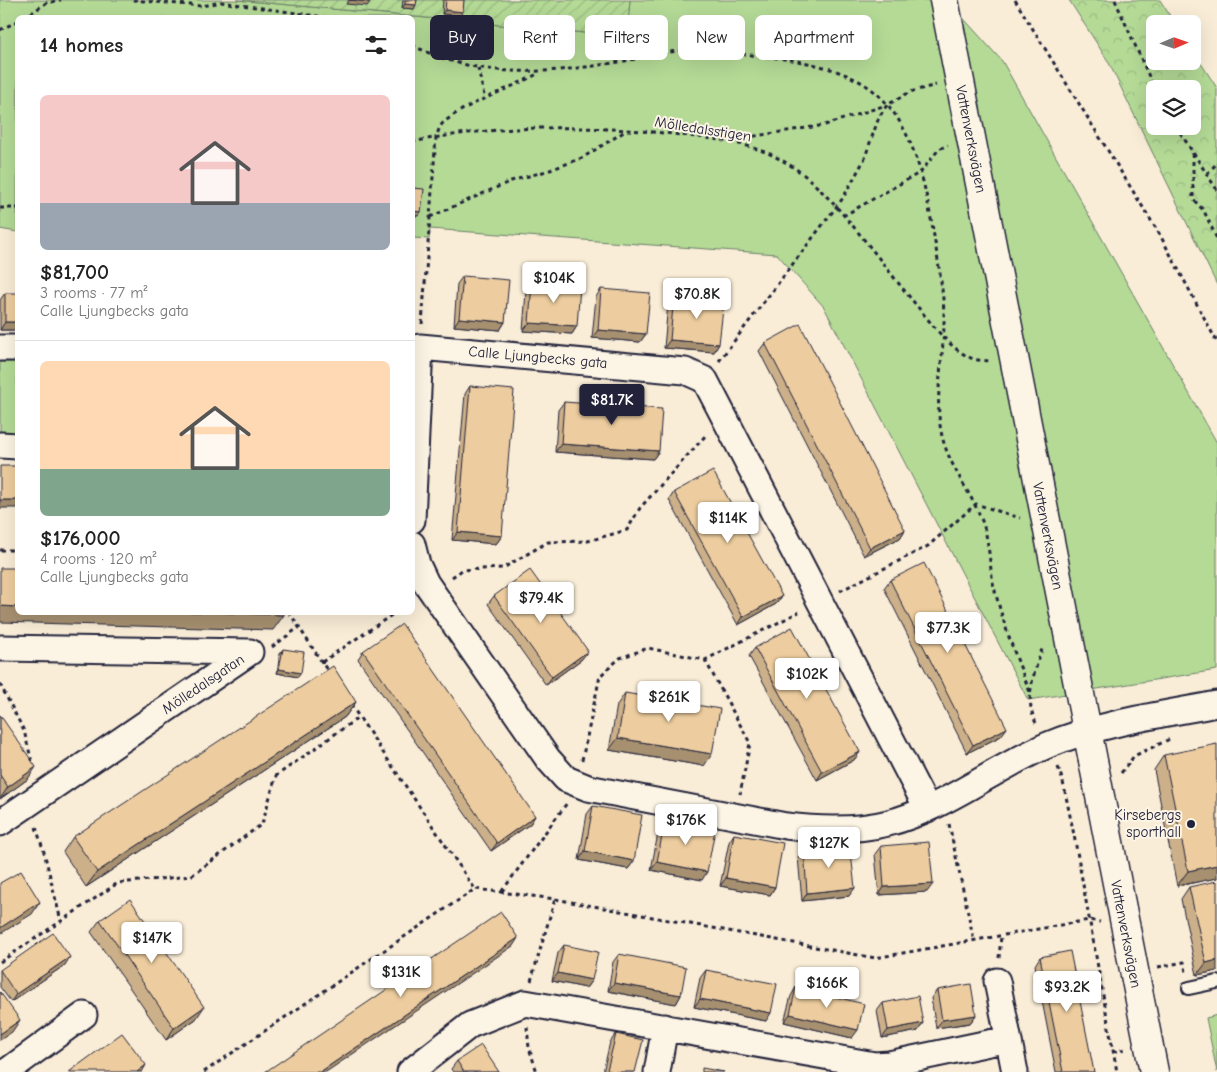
<!DOCTYPE html>
<html lang="en">
<head>
<meta charset="utf-8">
<style>
  :root { --surface:#fff; --page:#f6f6f6; --text:#222; --muted:#767676; --line:#e0e0e0; --accent:#22223b }
  body { margin:0; font-family:"Comic Neue",sans-serif; background:var(--page); color:var(--text); height:100vh; display:flex; flex-direction:column; font-size:19px; white-space:nowrap }
  * { box-sizing:border-box; margin:0 }
  p { font-size:16px; color:var(--muted) }
  .icon { flex:none; width:28px; height:28px; fill:none; stroke:currentColor; stroke-width:2; stroke-linecap:round; stroke-linejoin:round }
  .map { position:relative; flex:1; overflow:hidden }
  .side { position:absolute; left:15px; top:15px; width:400px; height:600px; display:flex; flex-direction:column; background:var(--surface); border-radius:8px; box-shadow:0 5px 20px #0002 }
  .side>* { flex:none }
  .banner { position:absolute; left:430px; top:15px; width:475px; height:45px; display:flex; gap:10px }
  .needle { width:32px; rotate:88deg }
  .buttons { position:absolute; left:1146px; top:15px; display:grid; gap:10px }
  .buttons a { display:grid; place-items:center; width:55px; height:55px; border-radius:8px; background:var(--surface); box-shadow:0 5px 20px #0002; font-size:25px }
  .price { position:absolute; translate:-50% -42px; padding:0 11px; border-radius:5px; background:#fff; color:#222; font-size:16px; line-height:32px; filter:drop-shadow(0 1px 2px #0008) }
  .price::after { content:''; position:absolute; left:50%; top:30px; width:15px; height:11px; margin-left:-8px; background:inherit; clip-path:polygon(0 0,100% 0,50% 100%) }
  .price.selected { background:var(--accent); color:#fff }
  ul { padding:0; list-style:none }
  li { display:grid; align-content:center; gap:10px; height:265px; padding:0 25px }
  li+li { border-top:1px solid var(--line) }
  li span { display:grid; place-items:center; height:155px; border-radius:8px; color:#555 }
  li>.icon { margin-inline-start:auto }
  span .icon { width:90px; height:90px; fill:#fffc; stroke-width:1 }
  li b { font-size:21px }
  h2 { display:flex; justify-content:space-between; align-items:center; height:60px; padding:0 25px; font-size:21px }
  .pill { padding:0 18px; border-radius:8px; background:var(--surface); box-shadow:0 5px 20px #0002; font-size:18px; line-height:45px }
  .pill.selected { background:var(--accent); color:#fff }
  .map>svg:first-child { display:block }
  .green { fill:#b4da96; stroke:#6b7e68 }
  .forest { fill:url(#forest-crowns); stroke:#6b7e68; fill-rule:evenodd }
  .garden { fill:url(#garden-furrows); stroke:#6b7e68 }
  .lines { fill:none; stroke-linecap:round; stroke-linejoin:round }
  .lane-casing { stroke:#22223b; stroke-width:16 }
  .street-casing { stroke:#22223b; stroke-width:29 }
  .secondary-casing { stroke:#22223b; stroke-width:31 }
  .path { stroke:#22223b; stroke-width:3; stroke-dasharray:4 4; stroke-linecap:butt }
  .lane { stroke:#fcf5e5; stroke-width:12 }
  .street { stroke:#fcf5e5; stroke-width:25 }
  .secondary { stroke:#fcf5e5; stroke-width:28 }
  .wall { fill:#ccb089; stroke:#22223b }
  .shaded-wall { fill:#a6906f; stroke:#22223b }
  .building { fill:#edcd9f; stroke:#22223b }
  .poi-dot { fill:#22223b; stroke:#fcf5e5; stroke-width:2 }
  .labels { text-anchor:middle; stroke-width:4; stroke-linejoin:round; paint-order:stroke }
  .street-label { font-size:15px; fill:#22223b; stroke:#fcf5e5 }
  .poi-label { font-size:15px; fill:#22223b; stroke:#fcf5e5; text-anchor:end }
</style>
</head>
<body>
<div class="map">
<svg width="1217" height="1072" viewBox="0 0 1217 1072">
  <defs>
    <pattern id="forest-crowns" width="20" height="18" patternUnits="userSpaceOnUse" patternTransform="scale(1.25)"><rect width="20" height="18" fill="#b4da96"/><path d="M2 6a3 3 0 1 1 6 0M12 15a3 3 0 1 1 6 0" fill="none" stroke="#9abb82"/></pattern>
    <pattern id="garden-furrows" width="10" height="10" patternUnits="userSpaceOnUse" patternTransform="scale(1.25)"><rect width="10" height="10" fill="#b4da96"/><path d="M-1 1l2-2M0 10L10 0M9 11l2-2" fill="none" stroke="#9abb82"/></pattern>
  </defs>
  <rect width="100%" height="100%" fill="#f9edd7"/>
  <filter id="ink" filterUnits="userSpaceOnUse"><feTurbulence type="fractalNoise" baseFrequency=".02" numOctaves="2"/><feDisplacementMap in="SourceGraphic" scale="10" xChannelSelector="R" yChannelSelector="G"/><feConvolveMatrix kernelMatrix="1 2 1 2 8 2 1 2 1" color-interpolation-filters="sRGB"/></filter>
  <g filter="url(#ink)">
    <path class="green" d="M0,0h237l389,37 4,-37h317l55,61 215,382v227l-189,30 -204,-393 -47,-53 -347,-25 -1,10 -16,-1 -1,-220h-394l-1,214 -17,-3z
      M0,362h17v77h-17z
      M1217,1015v57l-11,-54z"/>
    <path class="forest" d="M1069,0h91l15,24h-20v37h37l1,-10 24,37v197l-109,-224zM1155,89h37v37h-37z"/>
    <path class="garden" d="M237,0h393l-3,37z"/>
    <g class="lines">
      <g class="lane-casing">
        <path id="lane" d="M1189,988l28,-6"/>
      </g>
      <g class="street-casing">
        <path id="street" d="M0,348h18
          M0,445l18,1
          M412,520l8,-173 265,24 20,9 222,428
          M412,544l5,20 9,19 122,176 18,20 22,9 198,38c33,4 71,5 102,-3 58,-15 106,-55 160,-78 53,-22 112,-30 169,-41
          M0,648l250,4 -250,171
          M997,981l18,91
          M6,1072l78,-57
          M410,1072l60,-47 55,-22 350,62 14,-1 119,-25
          M657,1072l8,-45"/>
      </g>
      <g class="secondary-casing">
        <path id="secondary" d="M944,0l210,1072"/>
      </g>
      <path class="path" d="M133,0l69,6 19,-4 109,16
        M1015,0l145,235 57,107
        M1115,0l40,90
        M24,18l22,-15 15,-3
        M0,30l18,-9
        M412,45c68,35 135,29 207,17 24,-4 47,-11 71,-12 17,-1 34,3 50,4 41,4 88,8 124,30 49,31 61,100 70,152 4,26 9,52 10,78 1,36 -9,75 -4,111 5,38 29,62 42,96 8,21 7,45 12,66 9,36 22,71 36,105
        M478,68l7,32
        M1176,126l41,64
        M730,140l95,-15 61,-20
        M412,142c83,-17 168,-17 252,-9 31,4 63,6 93,16 18,6 38,18 52,30 40,37 73,85 108,127 14,17 33,43 54,52 5,3 13,2 18,3
        M1193,153v46l11,12 13,28
        M1207,174l10,-11
        M0,208h18
        M843,216l78,-44 18,-23 9,-4
        M430,217l81,-36 39,-11 32,-12 45,-28
        M422,324l14,-187c2,-4 3,-10 7,-14 23,-20 68,-34 96,-50
        M719,361l124,-163 21,-38 15,-43 8,-12 23,-13 26,-7
        M0,550h18
        M452,577l10,-7 41,-2 45,-26 40,-1 39,-11 13,-22 67,-74
        M840,591l88,-45 48,-42 44,14
        M289,612l40,61
        M272,647l26,-19
        M705,660l45,83 -10,51
        M322,662l74,-50
        M0,684l24,47 8,31
        M351,705l124,184
        M1036,723c-13,-26 -1,-51 7,-77
        M582,760l18,-84 20,-18 28,-10 57,12 94,-48
        M1058,767l5,15 11,53 43,237
        M1121,773l13,-17 36,-17
        M949,824l25,117
        M36,827l8,25 17,69
        M502,891l65,-88
        M999,958l2,-22
        M0,962l118,-79 73,-7 71,-52 14,-48 83,-59
        M1158,967l26,-5 2,10
        M531,981l24,-82
        M527,1027l2,21 8,24
        M1113,1052l12,-3
        M204,1072l271,-183 80,10 320,59 214,-38 11,2"/>
      <use href="#lane" class="lane"/>
      <use href="#street" class="street"/>
      <use href="#secondary" class="secondary"/>
    </g>
    <path class="wall" d="M403,0h14l-3,9 -12,-1z
      M443,0h21l-4,16 -18,-2z
      M463,276l42,46 -5,8 -46,-4 3,-42z
      M532,283l45,43 -5,8 -49,-3 3,-40z
      M601,289l45,45 -6,8 -48,-4 4,-41z
      M5,293l13,37h-18v-30z
      M674,295l45,49 -5,8 -50,-4 4,-45z
      M765,343l140,187 -5,8 -36,18 -105,-205z
      M470,386l32,150 -6,8 -44,-4 13,-146z
      M564,402l95,49 -6,8 -98,-7 3,-42z
      M674,492l108,104 -6,8 -38,21 -69,-125z
      M890,580l111,156 -34,17 -83,-165z
      M494,596l88,63 -36,26 -58,-81z
      M755,648l105,104 -6,8 -37,20 -68,-124z
      M283,649l15,28 -21,-4 3,-20z
      M363,651l172,165 -5,8 -39,27 -133,-192z
      M625,693l79,73 -95,-16 8,-45z
      M356,702l-11,15 -259,170 -23,-35 10,-15z
      M0,715l28,64 -28,20z
      M1164,755l53,123 -40,8 -23,-116z
      M593,806l41,55 -6,8 -49,-9 8,-46z
      M665,820l37,60 -51,-10 8,-42z
      M734,834l41,53 -5,8 -50,-9 9,-44z
      M881,846l46,46 -48,3 -4,-41z
      M804,849l45,47 -47,5 -4,-44z
      M1189,887l28,84 -20,4 -16,-76z
      M100,920l96,99 -30,21 -75,-108z
      M564,945l28,35 -6,8 -34,-7 6,-28z
      M619,954l62,41 -5,9 -68,-13 5,-29z
      M1040,957l54,115h-38l-21,-107z
      M65,965l-54,37 -11,-15v-17z
      M706,970l60,51 -72,-14 6,-29z
      M796,987l56,51 -68,-16 7,-26z
      M937,990l39,25 -6,8 -34,5 -5,-30z
      M883,1003l35,28 -36,7 -5,-27z
      M616,1034l19,38h-32l7,-30z
      M457,1061l42,11h-46l-2,-3z"/>
    <path class="shaded-wall" d="M349,0l21,2 -3,4 -21,-2z
      M405,4l11,1 -2,4 -12,-1z
      M445,10l18,2 -3,4 -18,-2z
      M412,211l9,1 -3,4 -6,-1z
      M459,318l46,4 -5,8 -46,-4z
      M5,322h13v8h-18z
      M529,323l48,3 -5,8 -49,-3z
      M598,330l48,4 -6,8 -48,-4z
      M670,340l49,4 -5,8 -50,-4z
      M561,444l98,7 -6,8 -98,-7z
      M0,500h18v8h-18z
      M905,530l-5,8 -36,18 6,-8z
      M458,532l44,4 -6,8 -44,-4z
      M782,596l-6,8 -38,21 5,-8z
      M0,606l18,1v5h192l74,3 -11,15 -273,-8z
      M588,651l-6,8 -36,26 6,-8z
      M279,669l22,4 -3,4 -21,-4z
      M356,702l-11,15 -259,170 11,-15z
      M1007,728l-6,8 -34,17 6,-8z
      M618,738l94,16 -8,12 -95,-16z
      M860,752l-6,8 -37,20 5,-8z
      M36,767l-8,12 -28,20 8,-12z
      M535,816l-5,8 -39,27 6,-8z
      M585,851l49,10 -6,8 -49,-9z
      M657,862l50,10 -5,8 -51,-10z
      M1217,865v13l-40,8 11,-15z
      M726,878l49,9 -5,8 -50,-9z
      M933,884l-6,8 -48,3 5,-8z
      M855,888l-6,8 -47,5 5,-8z
      M40,902l-8,12 -32,20v-6z
      M518,938l-5,8 -187,126h-6z
      M70,957l-5,8 -54,37 5,-8z
      M1217,960v11l-20,4 9,-12z
      M558,973l34,7 -6,8 -34,-7z
      M614,983l67,12 -5,9 -68,-13z
      M700,999l71,14 -5,8 -72,-14z
      M204,1007l-8,12 -30,21 8,-12z
      M790,1014l68,16 -6,8 -68,-16z
      M976,1015l-6,8 -34,5 6,-8z
      M20,1020l-8,12 -12,8v-6z
      M923,1023l-5,8 -36,7 6,-8z
      M146,1065l-4,7h-5z"/>
    <path class="building" d="M349,0h21v2z
      M405,0h12l-1,5 -11,-1z
      M446,0h18l-1,12 -18,-2z
      M412,188l12,1 -3,23 -9,-1z
      M463,276l46,4 -4,42 -46,-4z
      M532,283l48,3 -3,40 -48,-3z
      M601,289l49,4 -4,41 -48,-4z
      M5,293h13v29h-13z
      M674,295l50,5 -5,44 -49,-4z
      M800,324l105,206 -35,18 -105,-205z
      M470,386l44,4 -12,146 -44,-4z
      M564,402l98,7 -3,42 -98,-7z
      M0,466h18v34h-18z
      M713,471l69,125 -39,21 -69,-125z
      M924,563l83,165 -34,17 -83,-165z
      M0,568h18v39l-18,-1z
      M530,570l58,81 -36,26 -58,-81z
      M210,612h74v3z
      M402,624l133,192 -38,27 -134,-192z
      M792,627l68,125 -38,20 -67,-124z
      M283,649l21,3 -3,21 -22,-4z
      M333,666l23,36 -259,170 -24,-35z
      M625,693l95,16 -8,45 -94,-16z
      M0,715l36,52 -28,20 -8,-12z
      M1217,744v121l-29,6 -24,-116z
      M593,806l49,9 -8,46 -49,-10z
      M665,820l50,10 -8,42 -50,-10z
      M734,834l49,9 -8,44 -49,-9z
      M929,842l4,42 -49,3 -3,-41z
      M850,845l5,43 -48,5 -3,-44z
      M21,871l19,31 -40,26v-45z
      M1217,881v79l-11,3 -17,-76z
      M130,899l74,108 -30,21 -74,-108z
      M501,912l17,26 -198,134h-55z
      M53,933l17,24 -54,37 -16,-24z
      M564,945l34,7 -6,28 -34,-7z
      M1070,951l24,121h-31l-23,-115z
      M619,954l67,13 -5,28 -67,-12z
      M706,970l71,14 -6,29 -71,-14z
      M971,984l5,31 -34,5 -5,-30z
      M796,987l68,17 -6,26 -68,-16z
      M0,992l20,28 -20,14z
      M918,996l5,27 -35,7 -5,-27z
      M122,1033l24,32 -9,7h-68z
      M616,1034l27,6 -8,32h-21l-7,-2z
      M481,1045l18,27h-35l-7,-11z
      M702,1068l22,4h-22z"/>
  </g>
  <circle class="poi-dot" cx="1191" cy="824" r="5"/>
  <g class="labels">
    <g class="street-label">
      <text transform="translate(703 129) rotate(9)" y="5">Mölledalsstigen</text>
      <text transform="translate(971 139) rotate(79)" y="5">Vattenverksvägen</text>
      <text transform="translate(538 357) rotate(5)" y="5">Calle Ljungbecks gata</text>
      <text transform="translate(1048 536) rotate(79)" y="5">Vattenverksvägen</text>
      <text transform="translate(203 684) rotate(-34)" y="5">Mölledalsgatan</text>
      <text transform="translate(1126 934) rotate(79)" y="5">Vattenverksvägen</text>
    </g>
    <g class="poi-label">
      <text x="1181" y="820">Kirsebergs<tspan x="1181" dy="17">sporthall</tspan></text>
    </g>
  </g>
</svg>
<div class="buttons">
<a><svg class="needle" viewBox="-14 -14 28 28"><path d="M0-13l5 13h-10z" fill="#e53935"/><path d="M0 13l5-13h-10z" fill="#767676"/></svg></a>
<a><svg class="icon" aria-label="layers" viewBox="0 0 24 24"><path d="M12 4l9 5-9 5-9-5zM3 14l9 5 9-5"/></svg></a>
</div>
<b class="price" style="left:554px;top:304px">$104K</b>
<b class="price" style="left:697px;top:320px">$70.8K</b>
<b class="price selected" style="left:612px;top:426px">$81.7K</b>
<b class="price" style="left:728px;top:544px">$114K</b>
<b class="price" style="left:541px;top:624px">$79.4K</b>
<b class="price" style="left:948px;top:654px">$77.3K</b>
<b class="price" style="left:807px;top:700px">$102K</b>
<b class="price" style="left:669px;top:723px">$261K</b>
<b class="price" style="left:686px;top:846px">$176K</b>
<b class="price" style="left:829px;top:869px">$127K</b>
<b class="price" style="left:152px;top:964px">$147K</b>
<b class="price" style="left:401px;top:998px">$131K</b>
<b class="price" style="left:827px;top:1009px">$166K</b>
<b class="price" style="left:1067px;top:1013px">$93.2K</b>
<div class="banner">
<a class="pill selected">Buy</a>
<a class="pill">Rent</a>
<a class="pill">Filters</a>
<a class="pill">New</a>
<a class="pill">Apartment</a>
</div>
<section class="side">
<h2>14 homes<svg class="icon" aria-label="filters" viewBox="0 0 24 24"><path d="M4 7h16M4 17h16"/><circle cx="9" cy="7" r="2"/><circle cx="15" cy="17" r="2"/></svg></h2>
<ul>
<li><span style="background:linear-gradient(#f6c9c9 70%,#9aa5b1 0)"><svg class="icon" aria-label="home" viewBox="0 0 24 24"><path d="M3 11l9-7 9 7M6 9v11h12V9"/></svg></span><div><b>$81,700</b><p>3 rooms · 77 m²</p><p>Calle Ljungbecks gata</p></div></li>
<li><span style="background:linear-gradient(#ffd9b3 70%,#7fa58c 0)"><svg class="icon" aria-label="home" viewBox="0 0 24 24"><path d="M3 11l9-7 9 7M6 9v11h12V9"/></svg></span><div><b>$176,000</b><p>4 rooms · 120 m²</p><p>Calle Ljungbecks gata</p></div></li>
</ul>
</section>
</div>
</body>
</html>
